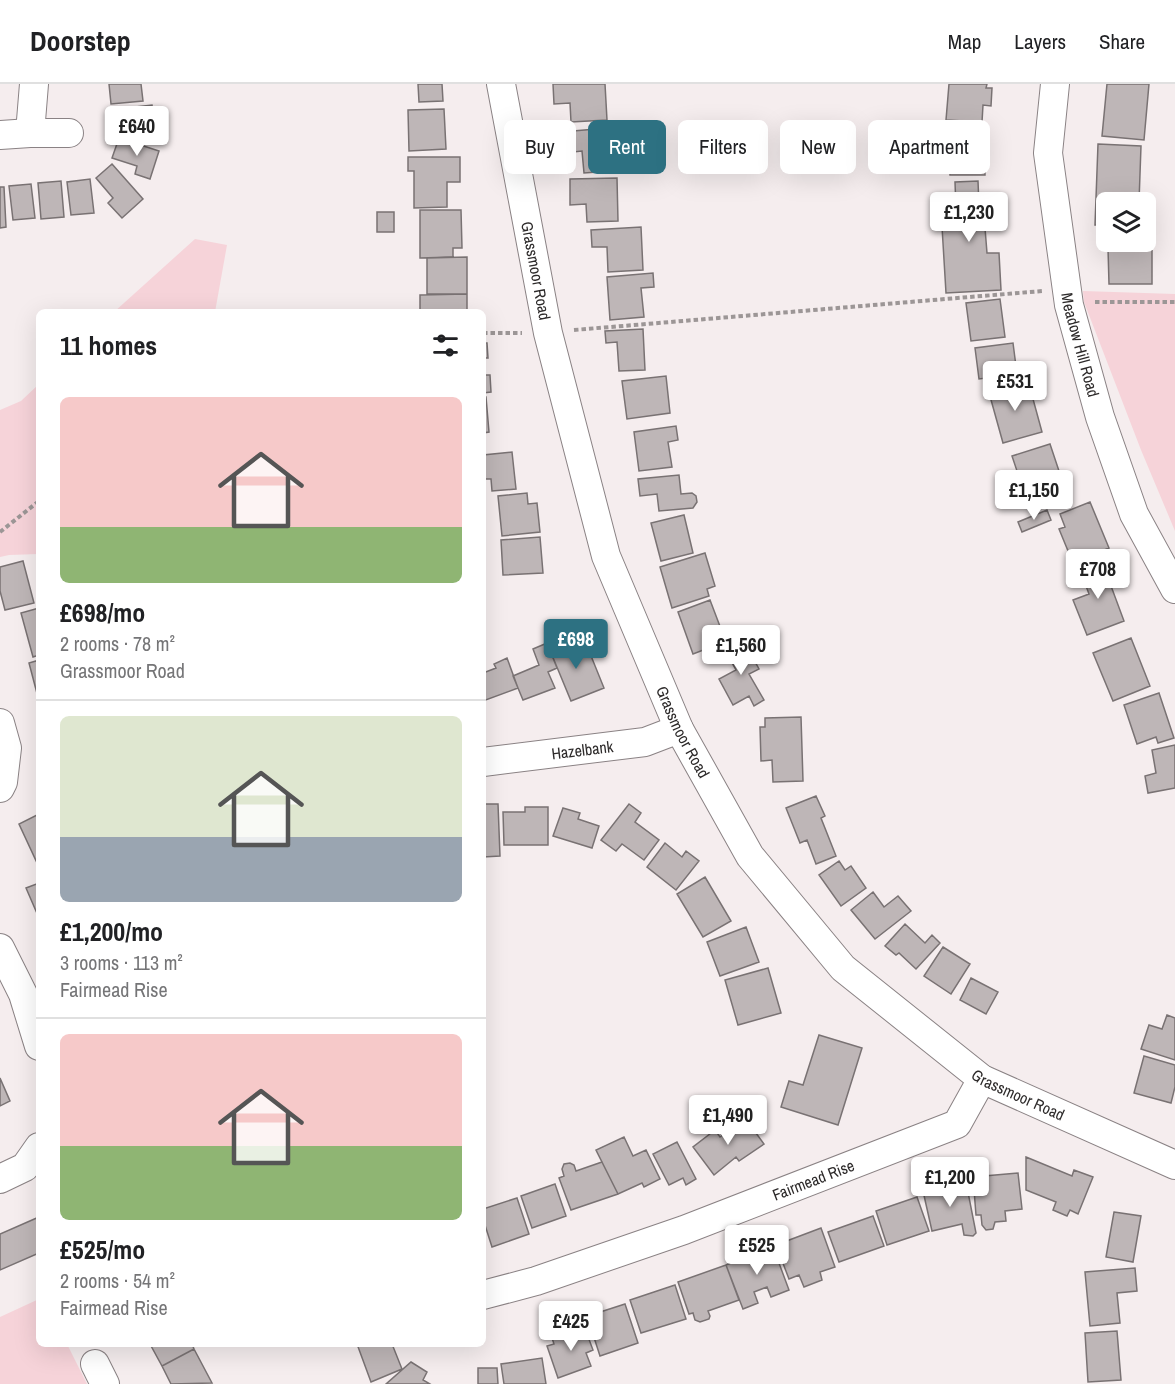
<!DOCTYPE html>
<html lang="en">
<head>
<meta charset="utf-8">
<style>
  :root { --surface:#fff; --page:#f6f6f6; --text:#202124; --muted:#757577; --line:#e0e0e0; --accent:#2d7182 }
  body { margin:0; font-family:"Archivo Narrow",sans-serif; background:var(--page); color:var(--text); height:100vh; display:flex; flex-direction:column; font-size:22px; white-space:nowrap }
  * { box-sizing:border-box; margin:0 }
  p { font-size:20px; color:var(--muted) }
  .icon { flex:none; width:33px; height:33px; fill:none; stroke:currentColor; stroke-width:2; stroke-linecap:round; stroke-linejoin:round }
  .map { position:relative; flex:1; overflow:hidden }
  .details { position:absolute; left:36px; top:225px; width:450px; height:1038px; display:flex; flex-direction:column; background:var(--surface); border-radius:9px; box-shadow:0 6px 24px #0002 }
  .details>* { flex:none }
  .guide { position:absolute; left:504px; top:36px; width:570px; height:54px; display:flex; gap:12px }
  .buttons { position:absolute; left:1096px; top:108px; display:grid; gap:12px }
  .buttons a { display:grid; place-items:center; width:60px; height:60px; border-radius:9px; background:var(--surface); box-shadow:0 6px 24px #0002; font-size:30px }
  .price { position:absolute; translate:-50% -51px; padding:0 14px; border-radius:6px; background:#fff; color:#222; font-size:20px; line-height:39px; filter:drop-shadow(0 2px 3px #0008) }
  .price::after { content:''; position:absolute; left:50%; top:36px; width:18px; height:14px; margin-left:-9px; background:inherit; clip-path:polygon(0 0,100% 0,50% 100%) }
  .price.active { background:var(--accent); color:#fff }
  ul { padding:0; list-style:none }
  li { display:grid; align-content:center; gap:12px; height:318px; padding:0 24px }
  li+li { border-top:2px solid var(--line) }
  li span { display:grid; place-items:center; height:186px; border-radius:9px; color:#555 }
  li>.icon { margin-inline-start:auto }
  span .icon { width:108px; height:108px; fill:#fffc; stroke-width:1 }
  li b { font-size:26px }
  h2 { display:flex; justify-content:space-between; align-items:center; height:72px; padding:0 24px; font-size:26px }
  .pill { padding:0 21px; border-radius:9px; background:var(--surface); box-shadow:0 6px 24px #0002; font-size:21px; line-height:54px }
  .pill.active { background:var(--accent); color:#fff }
  header { display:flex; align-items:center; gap:36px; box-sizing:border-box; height:84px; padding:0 30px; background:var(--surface); border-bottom:2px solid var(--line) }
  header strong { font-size:28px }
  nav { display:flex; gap:33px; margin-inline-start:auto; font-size:21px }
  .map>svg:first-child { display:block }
  .green { fill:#f6d3d9 }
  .building { fill:#beb6b7; stroke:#797273; stroke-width:1.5 }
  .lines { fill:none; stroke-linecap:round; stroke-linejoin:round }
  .minor-casing { stroke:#8a8284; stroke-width:30 }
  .path { stroke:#9c9696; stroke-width:4; stroke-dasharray:4.5 3; stroke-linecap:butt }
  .minor { stroke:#fff; stroke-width:28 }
  .labels { text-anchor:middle; stroke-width:4.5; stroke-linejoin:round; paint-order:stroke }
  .street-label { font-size:16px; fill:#2d2a2a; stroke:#fff }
</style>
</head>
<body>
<header>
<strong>Doorstep</strong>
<nav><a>Map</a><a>Layers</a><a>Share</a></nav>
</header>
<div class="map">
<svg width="1175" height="1300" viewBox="0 0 1175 1300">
  <rect width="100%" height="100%" fill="#f5edee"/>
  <path class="green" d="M195,155l32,6 -12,67h-101z
    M1083,207l92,3v237l-34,-81 -57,-148z
    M39,300v170l-30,1 -9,2v-147l21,-9z
    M39,1215v45h28l20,40h-87v-67z"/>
  <path class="building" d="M109,0h32l2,17 -32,3z
    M418,0h24l1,17 -24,1z
    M553,0h52l2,36 -36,2 -1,-19 -16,1z
    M949,0h38l-1,4h6l-1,18 -8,-1 -1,17 -36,-2z
    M1107,0h42l-5,56 -42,-4z
    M152,21l3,24 -35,3 -2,-23z
    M444,25l2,40 -37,2 -1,-41z
    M984,43l1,48h-35l-2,-47z
    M607,44l4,43 -27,2 -2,-22 -18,2 -2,-21z
    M119,54l40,13 -9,28 -15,-5 2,-8 -25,-8z
    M1098,60l43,2 -2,56h-32v23h-12z
    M408,73h52v25h-13v25l-33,1v-37h-6z
    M112,80l31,35 -21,19 -14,-15 5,-5 -17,-20z
    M617,94l1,43 -31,1 -1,-18 -16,1v-26z
    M90,95l4,34 -23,2 -4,-33z
    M61,97l3,36 -23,2 -3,-36z
    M978,97l1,25 17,-1 1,23h-12l2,25h12l2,37 -55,3 -5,-83 15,-1 -1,-27z
    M31,100l4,34 -22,2 -4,-34z
    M0,103h4l2,40 -6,1z
    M420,126h41l1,38h-9v9l-33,1z
    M377,128h17v20h-17z
    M641,143l2,43 -35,2 -1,-25h-15l-1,-17z
    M1146,154h6v46h-43l-1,-36h16v-6h22z
    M467,173v37h-40v-36z
    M653,189l1,14 -13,1 3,29 -34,3 -3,-43z
    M467,210v18h-47v-17z
    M1000,215l5,38 -34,4 -5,-38z
    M643,245l2,41 -26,1 -2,-29 -11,1 -1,-12z
    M483,259h4l1,15h-5z
    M1013,259l4,31 -38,5 -4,-31z
    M483,291h7l1,17 -8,1z
    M666,292l4,37 -43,6 -5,-38z
    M1013,299l3,9 14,-4 12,44 -39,11 -15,-54z
    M483,313h3l3,35 -6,1v13z
    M676,342l2,14 -10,2 4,25 -33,4 -5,-39z
    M1050,360l18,54 -25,8 -3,-9 -13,4 -15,-45z
    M512,368l4,37 -24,2 -1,-12h-8v-24z
    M679,391l2,19 11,-1 4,3 1,6 -4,6 -34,3 -2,-17 -17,2 -2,-17z
    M527,409l1,11 9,-1 3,29 -38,4 -4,-40z
    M1090,418l19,46 -36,15 -14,-34 6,-2 -5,-13z
    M1047,426l4,10 -29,12 -4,-10z
    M684,431l9,38 -32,8 -10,-38z
    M540,453l3,36 -40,2 -2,-35z
    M705,469l10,33 -8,3 2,7 -37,12 -12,-41z
    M1101,475l23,62 -37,14 -14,-35 16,-6 -10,-27z
    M23,477l11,42 -29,7 -5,-19v-24z
    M710,516l11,29 7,-3 5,3 1,6 -2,4 -39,15 -15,-42z
    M39,524v47l-6,2 -12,-44z
    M1131,554l19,48 -37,15 -20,-48z
    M559,555l7,15 21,-8 17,42 -33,13 -24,-58z
    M743,556l16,29 -10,5 15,26 -10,6 -5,-10 -16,9 -14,-26 17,-9 -11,-20z
    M547,559l10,25 -9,4 7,16 -32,12 -10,-24 26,-11 -6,-16z
    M507,574l11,30 -35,13v-28l13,-5 -2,-4z
    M39,576v41l-10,-38z
    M1159,609l15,45 -16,5 -2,-6 -19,7 -13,-39z
    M801,633l2,64 -30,1 -1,-22 -11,1 -1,-34h5v-9z
    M1175,661v43l-27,5 -3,-17 11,-3 -4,-23z
    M816,712l9,20 -4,2 15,38 -20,8 -9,-24 -7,3 -14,-35z
    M483,720h15l2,52 -17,1z
    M629,720l12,9 -6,9 24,18 -15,20 -22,-16 -6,7 -15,-11z
    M525,723h23v38h-44l-1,-33h22z
    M563,724l17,5 -2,6 21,7 -7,22 -39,-12z
    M39,730v51h-1l-19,-41z
    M665,759l17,14 4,-6 13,10 -23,29 -29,-23z
    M839,777l6,9 6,-4 15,22 -25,18 -22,-31z
    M705,793l26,44 -28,16 -26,-43z
    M39,799v35l-13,-30z
    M873,808l11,15 14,-11 13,15 -36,28 -24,-29z
    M905,840l20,19 7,-8 8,8 -24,26 -17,-16 -3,2 -11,-9z
    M746,843l13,35 -39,14 -13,-34z
    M943,863l27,17 -19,30 -27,-18z
    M768,884l13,45 -43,12 -13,-45z
    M971,894l27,14 -12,22 -26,-14z
    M1167,931l8,3v42l-34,-11 8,-24 13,4z
    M819,951l43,13 -24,77 -57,-18 8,-26 14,4z
    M1144,972l31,9v22l-4,16 -37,-10z
    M0,994l10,23 -10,5z
    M745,1034l19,26 -25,17 -3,-4 -22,18 -21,-28 22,-17 5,7z
    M624,1053l9,19 13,-6 14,29 -16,8 -2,-4 -24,11 -22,-44z
    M677,1058l19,37 -10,6 -3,-7 -14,7 -16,-31z
    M1026,1073l46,19 2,-6 19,7 -15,37 -8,-4 -3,6 -14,-6 3,-8 -30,-12z
    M602,1078l16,32 -47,16 -12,-32 5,-2 -2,-7 2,-5 6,-1 4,2 2,6z
    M1018,1089l4,36 -17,2 1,10 -11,1 -2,7 -7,1 -4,-5 -1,-10h-5l-3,-38z
    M966,1098l10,51 -3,3 -9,-1 -2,-11 -30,7 -9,-40z
    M555,1100l11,32 -34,12 -11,-32z
    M917,1113l12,34 -42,14 -11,-34z
    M517,1114l12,36 -37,13 -9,-28v-10z
    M1114,1128l27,4 -8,46 -27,-5z
    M873,1132l11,30 -45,16 -11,-30z
    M39,1133v36l-39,17v-36z
    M821,1144l14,39 -15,5 2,8 -18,7 -5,-12 -10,4 -13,-34z
    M773,1163l16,43 -18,7 -4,-10 -13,5 4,11 -15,6 -17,-44z
    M726,1181l13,35 -31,11 2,5 -1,3 -9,3 -5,-2 -2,-7 -4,1 -11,-32z
    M1135,1184l2,23 -20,2 3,30 -30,3 -5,-54z
    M675,1201l11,34 -45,14 -11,-33z
    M625,1220l13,39 -38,13 -10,-31 7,-2 -3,-9z
    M584,1242l9,24 -7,3 5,13 -33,12 -11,-32 7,-2 -2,-6z
    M1117,1247l4,49 -33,2 -3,-49z
    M150,1260h42l2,5 -32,17z
    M357,1260h35l10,25 -31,13z
    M194,1265l18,34 -41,1 -9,-18z
    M542,1274l4,26h-42l-3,-20z
    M411,1278l16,10 -4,8 7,4h-44z
    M478,1284h19l1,16h-20z"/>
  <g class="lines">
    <g class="minor-casing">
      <g id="minor">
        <path d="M34,0l-4,49h39"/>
        <path id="s1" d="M501,0l47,249 58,223 73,173 71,127 93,112 139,111 193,86"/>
        <path id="s2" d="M1055,0l-7,69 21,152 31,112 34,97 41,75"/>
        <path d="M0,51l30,-2"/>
        <path d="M0,639l7,25 -4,34 -3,6"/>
        <path id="s3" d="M483,678l162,-20 34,-13"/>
        <path d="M0,864l23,46 16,52"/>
        <path d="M0,1095l25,-12 14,-20"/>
        <path id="s4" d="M483,1211l53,-14 148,-51 273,-106 25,-45"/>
        <path d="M95,1280l10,20"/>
      </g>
    </g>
    <path class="path" d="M1095,218h80
      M574,246l468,-39
      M483,249h39
      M0,448l39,-31"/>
    <use href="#minor" class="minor"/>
  </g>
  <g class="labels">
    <g class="street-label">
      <text dy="6" stroke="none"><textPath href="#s1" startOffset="190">Grassmoor Road</textPath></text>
      <text dy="6" stroke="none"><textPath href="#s2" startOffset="264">Meadow Hill Road</textPath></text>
      <text dy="6" stroke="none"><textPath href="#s1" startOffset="676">Grassmoor Road</textPath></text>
      <text dy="6" stroke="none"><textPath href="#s3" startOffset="100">Hazelbank</textPath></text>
      <text dy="6" stroke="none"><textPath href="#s1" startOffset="1180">Grassmoor Road</textPath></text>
      <text dy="6" stroke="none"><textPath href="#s4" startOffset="350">Fairmead Rise</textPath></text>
    </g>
  </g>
</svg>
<div class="buttons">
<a><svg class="icon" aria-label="layers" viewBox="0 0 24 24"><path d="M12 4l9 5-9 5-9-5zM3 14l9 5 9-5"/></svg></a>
</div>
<b class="price" style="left:137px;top:73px">£640</b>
<b class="price" style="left:969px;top:159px">£1,230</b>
<b class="price" style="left:1015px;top:328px">£531</b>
<b class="price" style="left:1034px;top:437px">£1,150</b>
<b class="price" style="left:1098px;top:516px">£708</b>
<b class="price active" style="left:576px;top:586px">£698</b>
<b class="price" style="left:741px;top:592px">£1,560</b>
<b class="price" style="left:728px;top:1062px">£1,490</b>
<b class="price" style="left:950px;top:1124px">£1,200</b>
<b class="price" style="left:757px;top:1192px">£525</b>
<b class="price" style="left:571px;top:1268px">£425</b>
<div class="guide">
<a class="pill">Buy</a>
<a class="pill active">Rent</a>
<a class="pill">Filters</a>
<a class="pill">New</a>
<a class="pill">Apartment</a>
</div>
<section class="details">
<h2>11 homes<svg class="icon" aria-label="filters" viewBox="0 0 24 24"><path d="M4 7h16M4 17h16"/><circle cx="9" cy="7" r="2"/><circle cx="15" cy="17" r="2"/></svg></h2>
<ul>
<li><span style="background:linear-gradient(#f6c9c9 70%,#8fb573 0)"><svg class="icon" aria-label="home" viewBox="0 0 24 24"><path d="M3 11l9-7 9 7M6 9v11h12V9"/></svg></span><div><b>£698/mo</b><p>2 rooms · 78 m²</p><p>Grassmoor Road</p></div></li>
<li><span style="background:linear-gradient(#dfe7d0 65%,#9aa5b1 0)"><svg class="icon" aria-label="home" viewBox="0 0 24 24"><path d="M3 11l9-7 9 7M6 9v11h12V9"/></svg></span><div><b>£1,200/mo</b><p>3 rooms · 113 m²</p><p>Fairmead Rise</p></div></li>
<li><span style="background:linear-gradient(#f6c9c9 60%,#8fb573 0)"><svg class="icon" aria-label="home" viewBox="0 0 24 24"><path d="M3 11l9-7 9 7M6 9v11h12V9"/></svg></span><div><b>£525/mo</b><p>2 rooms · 54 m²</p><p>Fairmead Rise</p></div></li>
</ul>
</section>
</div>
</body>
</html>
